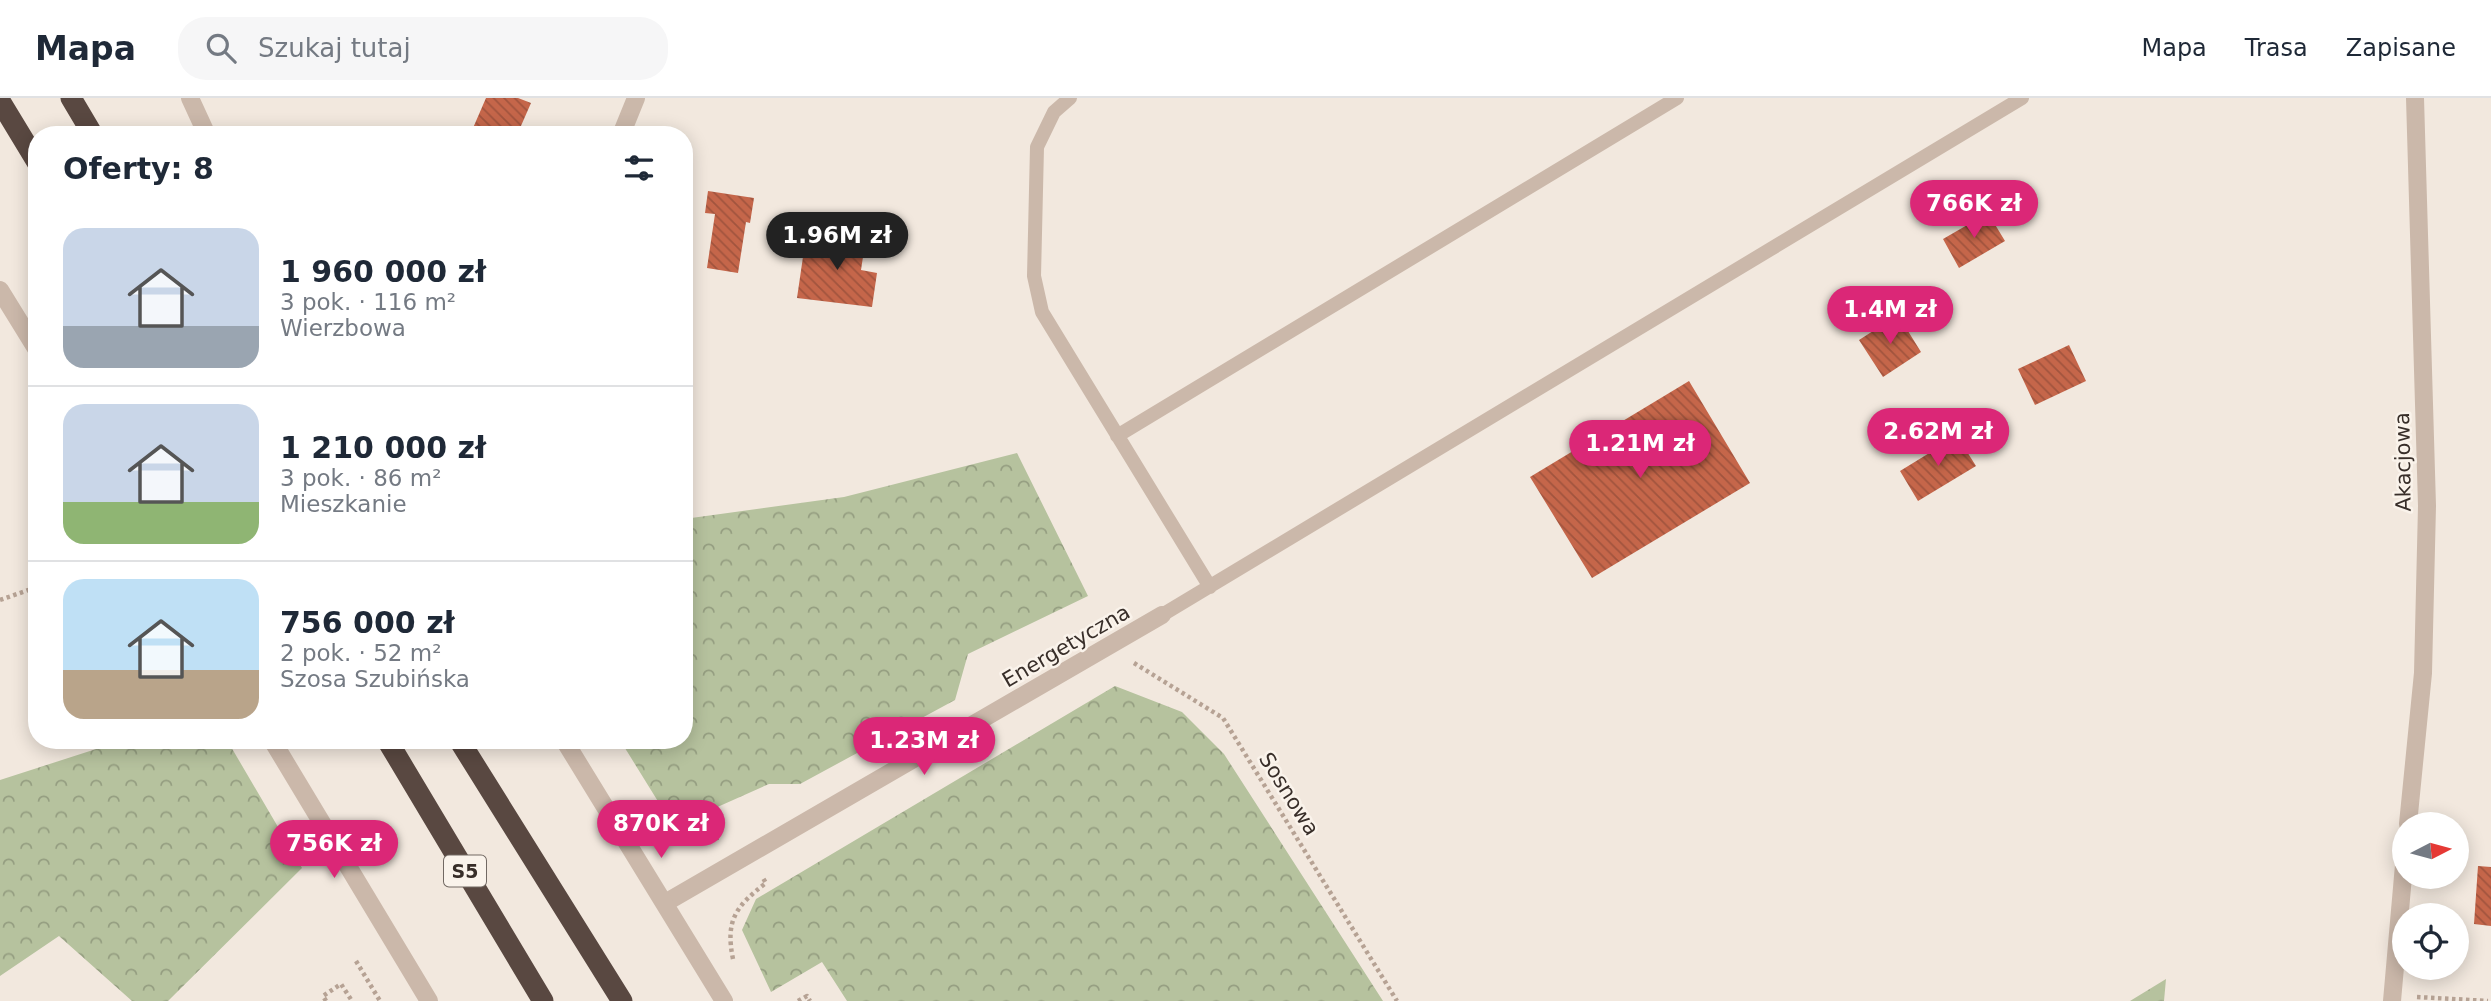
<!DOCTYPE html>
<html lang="pl">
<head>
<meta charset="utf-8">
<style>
  :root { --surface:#fff; --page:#f6f6f7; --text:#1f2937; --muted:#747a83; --line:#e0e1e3; --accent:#db2777 }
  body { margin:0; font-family:"DejaVu Sans",sans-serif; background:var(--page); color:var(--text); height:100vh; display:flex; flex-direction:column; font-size:26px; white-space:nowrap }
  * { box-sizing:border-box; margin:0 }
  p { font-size:23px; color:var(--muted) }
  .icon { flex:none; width:38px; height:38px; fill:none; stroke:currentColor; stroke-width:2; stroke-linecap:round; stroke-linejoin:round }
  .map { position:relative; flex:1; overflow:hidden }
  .panel { position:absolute; left:28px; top:28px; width:665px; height:623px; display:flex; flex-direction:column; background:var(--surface); border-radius:28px; box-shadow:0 4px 18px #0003 }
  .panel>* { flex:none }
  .needle { width:46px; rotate:84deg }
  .fabs { position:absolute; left:2392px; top:714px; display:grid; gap:14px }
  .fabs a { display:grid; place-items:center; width:77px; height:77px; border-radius:50%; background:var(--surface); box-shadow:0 4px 18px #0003; font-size:35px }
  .price { position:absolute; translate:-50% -60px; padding:0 16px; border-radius:24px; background:var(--accent); color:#fff; font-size:23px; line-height:46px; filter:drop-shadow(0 2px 4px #0008) }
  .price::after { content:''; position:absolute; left:50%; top:42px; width:21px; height:16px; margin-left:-10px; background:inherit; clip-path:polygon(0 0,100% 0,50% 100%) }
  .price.active { background:#222; color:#fff }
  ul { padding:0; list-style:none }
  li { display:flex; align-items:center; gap:21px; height:175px; padding:0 35px }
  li+li { border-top:2px solid var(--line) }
  li span { display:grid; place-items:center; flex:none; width:196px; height:140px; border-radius:21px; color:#555 }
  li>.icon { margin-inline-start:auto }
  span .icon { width:84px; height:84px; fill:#fffc; stroke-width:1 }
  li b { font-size:30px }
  h2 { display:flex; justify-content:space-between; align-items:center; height:84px; padding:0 35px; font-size:30px }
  header { display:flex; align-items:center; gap:42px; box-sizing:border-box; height:98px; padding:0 35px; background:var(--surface); border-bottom:2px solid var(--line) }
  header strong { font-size:33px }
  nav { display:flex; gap:38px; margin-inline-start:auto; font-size:24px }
  .search { width:490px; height:63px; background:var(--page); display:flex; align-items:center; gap:18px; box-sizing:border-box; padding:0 24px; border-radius:28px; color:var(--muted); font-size:26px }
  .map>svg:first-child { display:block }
  .forest { fill:url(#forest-crowns) }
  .building { fill:url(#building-back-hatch) }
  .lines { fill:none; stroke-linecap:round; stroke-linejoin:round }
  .path { stroke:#b6a294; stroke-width:4.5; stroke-dasharray:3.5 3.5; stroke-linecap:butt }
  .service { stroke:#cbb8aa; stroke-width:14 }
  .minor { stroke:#cbb8aa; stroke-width:18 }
  .tertiary { stroke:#cbb8aa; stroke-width:18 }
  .motorway { stroke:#594841; stroke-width:21 }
  .labels { text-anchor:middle; stroke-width:5; stroke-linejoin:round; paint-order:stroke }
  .shield { fill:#faf3eb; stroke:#726963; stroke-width:2 }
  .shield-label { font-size:19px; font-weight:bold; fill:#382e29 }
  .street-label { font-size:21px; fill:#382e29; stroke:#faf3eb }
</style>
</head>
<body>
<header>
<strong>Mapa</strong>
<div class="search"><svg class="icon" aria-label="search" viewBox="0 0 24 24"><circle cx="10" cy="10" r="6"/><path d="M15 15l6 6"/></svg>Szukaj tutaj</div>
<nav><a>Mapa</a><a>Trasa</a><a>Zapisane</a></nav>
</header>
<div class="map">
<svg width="2491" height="903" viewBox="0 0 2491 903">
  <defs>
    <pattern id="forest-crowns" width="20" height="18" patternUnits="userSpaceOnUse" patternTransform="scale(1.75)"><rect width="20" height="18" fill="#b6c29e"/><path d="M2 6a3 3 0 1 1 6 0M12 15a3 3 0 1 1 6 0" fill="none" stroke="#959e81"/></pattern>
    <pattern id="building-back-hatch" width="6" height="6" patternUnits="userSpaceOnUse" patternTransform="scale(1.75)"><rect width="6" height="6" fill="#c5664a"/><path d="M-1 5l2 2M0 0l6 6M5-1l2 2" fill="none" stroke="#a1543e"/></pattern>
  </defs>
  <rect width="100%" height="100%" fill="#f2e8de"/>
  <path class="forest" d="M1017,355l71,143 -120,58 -13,46 -155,84h-31l-83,37 -27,-18 -39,-63h64v-221l160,-22z
    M1115,588l67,26 42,42 159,247h-536l-25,-39 -51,30 -29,-62 14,-31z
    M124,642h103l75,128 -134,133h-36l-73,-65 -59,40v-196z
    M2166,881l-2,22h-34z"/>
  <path class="building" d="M486,0h32l13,5 -14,32h-40l2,-4 -6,-3z
    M708,93l46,7 -4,25 -4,-1 -8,51 -31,-5 8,-54 -10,-1z
    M1988,115l17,28 -46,27 -16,-29z
    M821,133l45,6 -5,33 16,3 -5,34 -75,-9 7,-48 14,2z
    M1898,217l23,37 -38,25 -24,-37z
    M2069,247l17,36 -51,24 -17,-36z
    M1689,283l61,102 -158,95 -62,-101z
    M1957,338l19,30 -58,35 -18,-30z
    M2478,768l13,1v59l-17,-2z"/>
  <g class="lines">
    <path class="path" d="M0,502l37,-13
      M1134,565l89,55 174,283
      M649,725c20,15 47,22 71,14
      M733,861c-8,-39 3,-53 33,-76l-3,-5
      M356,863l24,40
      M2417,899l71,4
      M326,903l-3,-5 18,-12 11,17
      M798,903l9,-5 3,5"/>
    <path class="service" d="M1070,0l-16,14 -17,35 -3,129 8,36 168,275
      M1117,338l560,-338
      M1162,517l860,-517"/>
    <path class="minor" d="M621,37l15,-37
      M2408,726l15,-151 4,-167 -12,-408
      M665,805l497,-288
      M2392,903l12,-136"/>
    <path class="tertiary" d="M190,0l17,37
      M0,192l37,60
      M272,642l157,261
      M564,642l160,261"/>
    <path class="motorway" d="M71,0l22,37
      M0,3l37,61
      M387,642l156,261
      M459,642l163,261"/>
  </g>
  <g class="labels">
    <rect class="shield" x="444" y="757.5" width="42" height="31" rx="5"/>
    <g class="shield-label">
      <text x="465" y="780">S5</text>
    </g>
    <g class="street-label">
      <text transform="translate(2403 364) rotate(-91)" y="7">Akacjowa</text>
      <text transform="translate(1066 548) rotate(-30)" y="7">Energetyczna</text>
      <text transform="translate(1289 696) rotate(58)" y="7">Sosnowa</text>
    </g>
  </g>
</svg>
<div class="fabs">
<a><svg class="needle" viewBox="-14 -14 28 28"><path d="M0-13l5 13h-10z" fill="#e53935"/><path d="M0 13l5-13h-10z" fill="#747a83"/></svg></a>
<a><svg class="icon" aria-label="locate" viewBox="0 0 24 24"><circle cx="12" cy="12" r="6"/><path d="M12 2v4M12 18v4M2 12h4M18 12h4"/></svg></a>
</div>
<b class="price" style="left:1974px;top:142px">766K zł</b>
<b class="price active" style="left:837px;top:174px">1.96M zł</b>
<b class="price" style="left:1890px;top:248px">1.4M zł</b>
<b class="price" style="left:1938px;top:370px">2.62M zł</b>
<b class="price" style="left:1640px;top:382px">1.21M zł</b>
<b class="price" style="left:924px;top:679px">1.23M zł</b>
<b class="price" style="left:661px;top:762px">870K zł</b>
<b class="price" style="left:334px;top:782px">756K zł</b>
<section class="panel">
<h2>Oferty: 8<svg class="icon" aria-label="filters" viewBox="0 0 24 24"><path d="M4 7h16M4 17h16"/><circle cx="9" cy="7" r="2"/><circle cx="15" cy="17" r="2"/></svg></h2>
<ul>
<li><span style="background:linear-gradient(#c9d6e8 70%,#9aa5b1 0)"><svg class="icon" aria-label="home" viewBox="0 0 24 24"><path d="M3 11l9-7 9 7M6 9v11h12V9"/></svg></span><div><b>1 960 000 zł</b><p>3 pok. · 116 m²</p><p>Wierzbowa</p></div></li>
<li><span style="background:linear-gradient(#c9d6e8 70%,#8fb573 0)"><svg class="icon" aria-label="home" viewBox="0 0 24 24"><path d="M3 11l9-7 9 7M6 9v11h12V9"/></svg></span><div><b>1 210 000 zł</b><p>3 pok. · 86 m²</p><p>Mieszkanie</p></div></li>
<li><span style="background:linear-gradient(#bfe0f5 65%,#b9a48a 0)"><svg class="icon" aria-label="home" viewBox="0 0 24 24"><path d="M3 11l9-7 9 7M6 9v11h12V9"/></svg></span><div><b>756 000 zł</b><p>2 pok. · 52 m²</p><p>Szosa Szubińska</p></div></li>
</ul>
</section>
</div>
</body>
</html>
